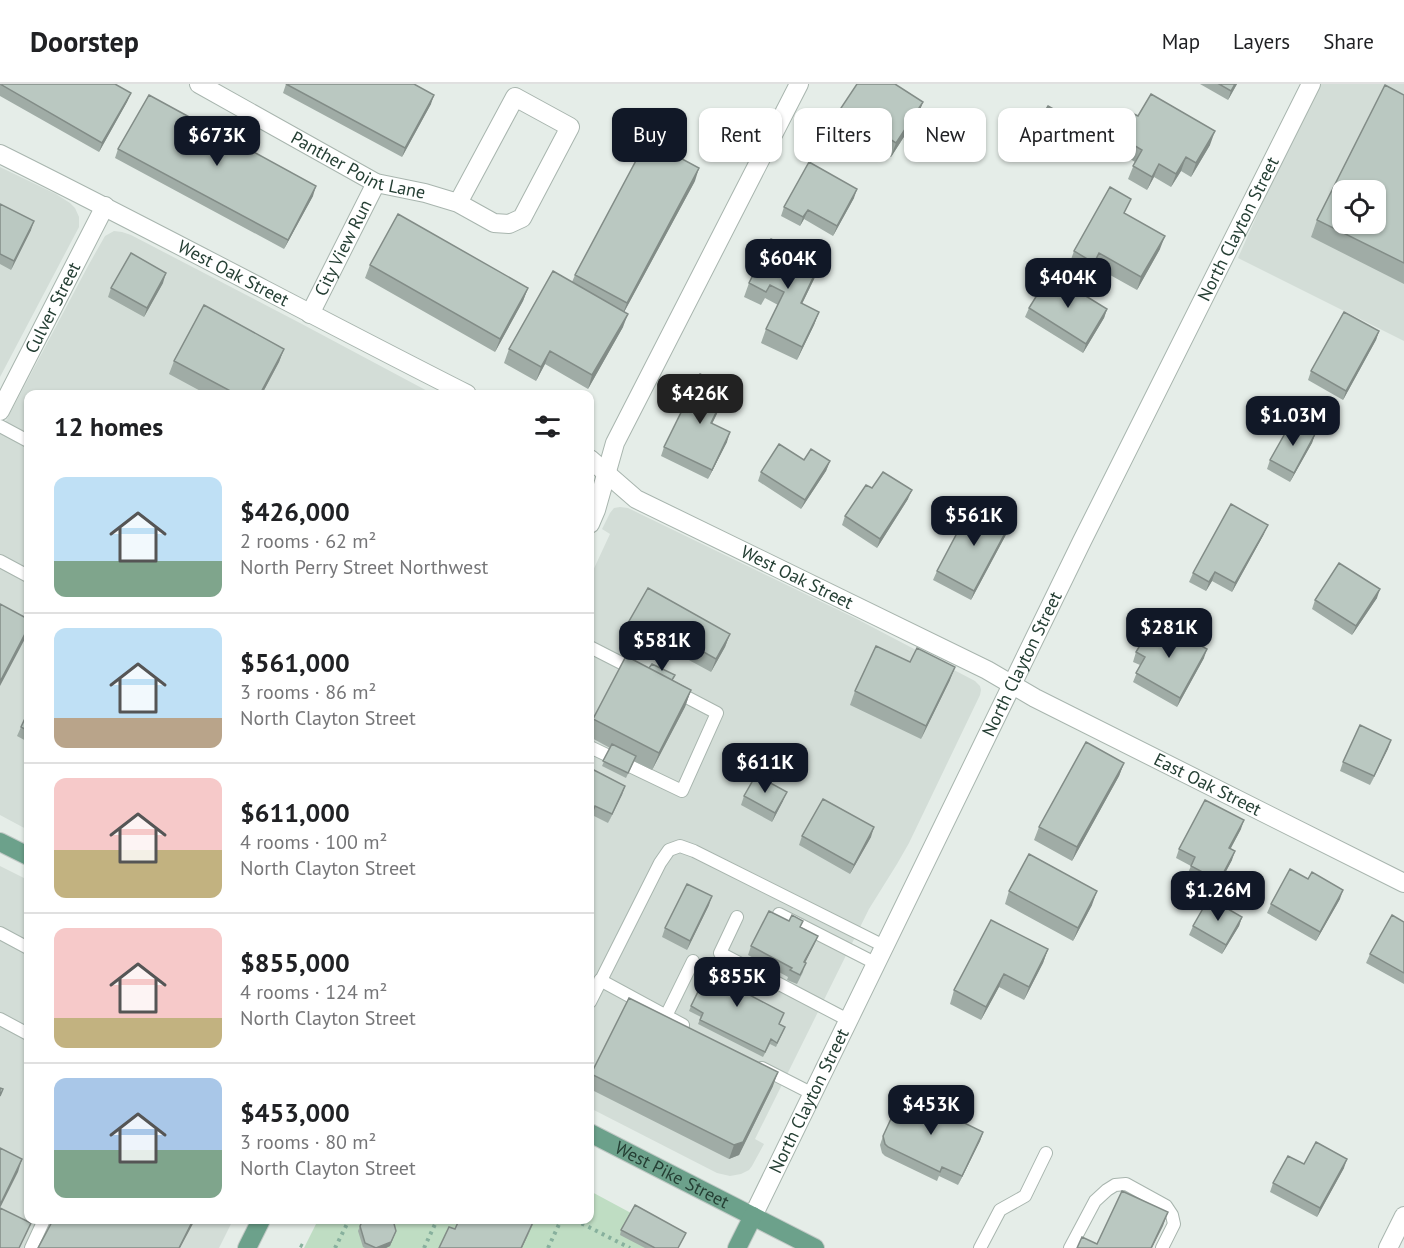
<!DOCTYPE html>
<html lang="en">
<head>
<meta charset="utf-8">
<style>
  :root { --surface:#fff; --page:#f6f6f6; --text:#202124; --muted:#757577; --line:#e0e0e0; --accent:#111827 }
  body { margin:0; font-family:"PT Sans",sans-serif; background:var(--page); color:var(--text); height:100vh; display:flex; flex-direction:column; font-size:22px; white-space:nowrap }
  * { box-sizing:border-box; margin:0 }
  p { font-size:20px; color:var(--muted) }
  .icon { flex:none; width:33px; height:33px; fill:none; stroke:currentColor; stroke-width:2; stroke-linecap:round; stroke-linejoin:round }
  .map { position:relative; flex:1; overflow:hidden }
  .side { position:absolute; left:24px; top:306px; width:570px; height:834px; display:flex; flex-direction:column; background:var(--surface); border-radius:12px; box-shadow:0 2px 4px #0004 }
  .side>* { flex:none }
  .hud { position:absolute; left:612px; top:24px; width:570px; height:54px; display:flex; gap:12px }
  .tools { position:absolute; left:1332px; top:96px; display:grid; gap:12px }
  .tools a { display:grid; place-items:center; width:54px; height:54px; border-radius:12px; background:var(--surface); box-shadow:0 2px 4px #0004; font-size:30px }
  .price { position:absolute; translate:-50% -51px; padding:0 14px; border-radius:12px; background:var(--accent); color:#fff; font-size:20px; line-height:39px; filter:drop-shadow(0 2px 3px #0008) }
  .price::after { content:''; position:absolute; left:50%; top:36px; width:18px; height:14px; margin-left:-9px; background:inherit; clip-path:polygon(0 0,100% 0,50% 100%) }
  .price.active { background:#222; color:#fff }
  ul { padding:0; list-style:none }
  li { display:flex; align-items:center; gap:18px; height:150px; padding:0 30px }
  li+li { border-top:2px solid var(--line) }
  li span { display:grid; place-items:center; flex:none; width:168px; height:120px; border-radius:12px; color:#555 }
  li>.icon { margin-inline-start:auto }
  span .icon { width:72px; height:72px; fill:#fffc; stroke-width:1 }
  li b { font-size:26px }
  h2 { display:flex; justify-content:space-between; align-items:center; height:72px; padding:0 30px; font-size:26px }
  .pill { padding:0 21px; border-radius:12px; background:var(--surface); box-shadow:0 2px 4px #0004; font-size:21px; line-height:54px }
  .pill.active { background:var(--accent); color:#fff }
  header { display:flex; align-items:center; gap:36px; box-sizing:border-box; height:84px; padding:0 30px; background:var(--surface); border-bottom:2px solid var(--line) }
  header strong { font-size:28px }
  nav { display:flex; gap:33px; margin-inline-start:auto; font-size:21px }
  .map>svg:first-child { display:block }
  .built { fill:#d3ddd7; fill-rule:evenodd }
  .green { fill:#bfddc3 }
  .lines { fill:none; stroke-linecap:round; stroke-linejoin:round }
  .service-casing { stroke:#a8b5ae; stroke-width:14 }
  .minor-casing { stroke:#a8b5ae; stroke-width:20 }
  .tertiary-casing { stroke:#a8b5ae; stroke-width:20 }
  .primary-casing { stroke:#c2c9c6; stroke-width:20 }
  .path { stroke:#87b09d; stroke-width:4; stroke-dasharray:3 4.5; stroke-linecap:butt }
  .service { stroke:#fff; stroke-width:12 }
  .minor { stroke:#fff; stroke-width:18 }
  .tertiary { stroke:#fff; stroke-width:18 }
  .primary { stroke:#6ca18b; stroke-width:18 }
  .wall { fill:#a0aca6 }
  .shaded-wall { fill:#828c87 }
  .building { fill:#bac8c1; stroke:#828c87; stroke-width:1.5; fill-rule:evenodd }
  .labels { text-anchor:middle; stroke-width:4.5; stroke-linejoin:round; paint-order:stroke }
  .street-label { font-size:18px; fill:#253f34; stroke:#f6faf7 }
</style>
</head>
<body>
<header>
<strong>Doorstep</strong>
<nav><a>Map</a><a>Layers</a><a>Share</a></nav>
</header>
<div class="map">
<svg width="1404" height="1164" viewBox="0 0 1404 1164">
  <rect width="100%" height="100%" fill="#e5ede8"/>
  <path class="built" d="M1315,0h89v257l-166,-83zM1342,106h34v34h-34z
    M0,83l56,27 14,9 5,5 4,9v10l-79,150z
    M114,147l8,1 9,3 169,88 133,71h-405v436l-28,-15v-383l88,-166 17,-30z
    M620,423l8,1 229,111 118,62 5,5 1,4 -1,5 -71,148 -12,21 -28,45 -114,230 9,5 -12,22 -3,4 -8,4 -11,2 -13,-3 -127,-65v-531l20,-43 -8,-5 8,-16 4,-5z
    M0,782l28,14v340h205l-14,28h-219z"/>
  <path class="green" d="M590,1107l41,22 14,35h-341l14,-28h272z"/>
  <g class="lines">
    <g class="service-casing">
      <path id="service" d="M0,342l28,15
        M0,477l28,15
        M590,563l45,23
        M590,663l92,44 35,-78 -42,-22
        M779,830l96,49
        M737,833l-17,36 128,67
        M0,849l28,15
        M600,896l83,45
        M590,918l70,-139 9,-13 11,-4 14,5 190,95
        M666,932l27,-55
        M0,935l28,15
        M762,984l51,26
        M31,1164l13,-28
        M980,1164l20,-38 25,-14 21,-43
        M1070,1164l25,-47 12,-11 8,-5 11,-1 40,22 6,9 2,9 -12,24"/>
    </g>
    <g class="minor-casing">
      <g id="minor">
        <path id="s1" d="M199,0l177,99 49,10 33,10 36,20 15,1 13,-6 48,-91 -55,-30 -57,106"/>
        <path id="s2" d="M0,70c157,78 311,161 467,240"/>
        <path id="s3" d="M310,230l66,-131"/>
        <path id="s4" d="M0,327l105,-205"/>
        <path id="s5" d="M590,375l46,40 351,171 48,28 369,185"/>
        <path d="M1388,1164l16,-32"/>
      </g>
    </g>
    <g class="tertiary-casing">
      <g id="tertiary">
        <path d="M590,440l6,-14 19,-67 184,-359"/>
        <path id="s6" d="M753,1132l329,-675 229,-457"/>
      </g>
    </g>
    <g class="primary-casing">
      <g id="primary">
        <path d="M0,758l28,14"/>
        <path id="s7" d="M590,1049l225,115"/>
        <path d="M247,1164l14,-28"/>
        <path d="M737,1164l16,-32"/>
      </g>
    </g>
    <path class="path" d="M575,1136l55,28
      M300,1161l6,3
      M335,1164l14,-28
      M424,1164l13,-28
      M548,1164l13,-28"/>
    <use href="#service" class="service"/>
    <use href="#minor" class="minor"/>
    <use href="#tertiary" class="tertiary"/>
    <use href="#primary" class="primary"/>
  </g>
  <path class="wall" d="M0,0l131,9 -4,9 -28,50 -99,-56z
    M286,0l145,20 -29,53 -119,-64z
    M1200,0h37l-9,16z
    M1404,11v189l-93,-47 6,-17z
    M923,18l-5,13 -27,42 -55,-35 5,-14z
    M1138,32l72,29 -19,32 -10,-6 -10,16 -17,-10 -7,13 -19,-11 7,-17 -23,-14 5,-13z
    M1071,35l-15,28 -23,-14 1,-4z
    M118,65l195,47 -29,53 -169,-91z
    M695,97l-71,131 -1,15 -35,62 -43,-25 -9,17 -32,-18 5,-14 63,-67 3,-7z
    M854,114l-21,38 -29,-17 -4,7 -19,-10 3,-9z
    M0,120l31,26 -20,40 -11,-6z
    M1125,130l35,35 -23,41 -43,-24 -5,10 -20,-11 5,-14z
    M370,181l158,23 -5,13 -28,51 -130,-74z
    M815,193l-13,27 17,8 -5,13 -17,35 -36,-17 5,-14 12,-24 -13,-7 -4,7 -17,-8 5,-14z
    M163,199l-19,34 -36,-20 3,-9z
    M1029,224l78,1 -3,9 -21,35 -58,-36z
    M1379,247l-3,9 -33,60 -35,-20 3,-9z
    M284,265l-5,13 -17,32h-56l-37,-20 5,-13z
    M728,304l-3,9 -13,27 15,18 -19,37 -47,-23 3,-9z
    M1315,350l-3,9 -22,39 -23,-13 3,-9z
    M804,376l26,1 -4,10 -25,38 -43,-28 3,-9z
    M872,404l36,11 -31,49 -35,-23 3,-9z
    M973,438l36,7 -38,71 -38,-20 4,-9z
    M1264,450l-32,58 -20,-11 -6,10 -17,-9 4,-9z
    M1377,514l-25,37 -40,-26 3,-9z
    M628,539l102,11 -5,13 -14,25 -37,-20 -6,10 -45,-26z
    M1136,568l68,6 -27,49 -44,-25 7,-17 -7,-3z
    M673,596l18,10 -6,17 -33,63 -18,-9 -8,17 -24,-12 8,-18 -20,-11v-9l3,-9z
    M950,596l-29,59 -71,-34 5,-14z
    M28,628v30l-11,-6 4,-9z
    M1391,656l-21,45 -30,-14 3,-9z
    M1124,679l-5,13 -47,85 -38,-21 5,-13z
    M590,684l35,18 -17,37 -16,-8z
    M744,712l39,5 -11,21 -31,-17z
    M1241,745l-10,19 1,12 -16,30 -29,-15 4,-9 -15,-8 3,-9z
    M802,752l69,1 -21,37 -51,-29z
    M1308,795l32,20 -24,42 -49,-28 4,-9z
    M1009,807l83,14 -19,36 -68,-37z
    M709,821l-22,45 -25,-13 3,-9z
    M1242,833l-3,9 -17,28 -33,-19 4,-9z
    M1404,838v62l-38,-21 4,-9z
    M801,843l17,9 -4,9 -9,17 -2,10 -6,12 -10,-4 1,-3 -40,-22 3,-9z
    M1048,865l-5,14 -19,37 -25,-13 -18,33 -31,-16 4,-14z
    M748,891l-7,16 43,22 -5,11 4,8 -7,15 -6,-3 -7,13 -65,-33 3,-7 -12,-6 2,-5z
    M591,990l182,12 -34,69 -10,4 -139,-70v-11z
    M983,1048l-3,9 -22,44 -19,-9 -2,5 -52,-25 -3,-3 -2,-8 3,-9z
    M1304,1080l40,4 -27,49 -47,-25 3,-9z
    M360,1142l36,5 -6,15 -4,2h-21l-2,-1 -5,-16z
    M621,1146l65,3 -8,15h-33l-25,-13z"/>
  <path class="shaded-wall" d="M1235,0h2l-9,16 3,-9z
    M131,9l-4,9 -28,50 3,-9z
    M434,11l-3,9 -29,53 3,-9z
    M923,18l-5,13 -27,42 5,-14z
    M1071,35l-2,5 -13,23 1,-5z
    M1215,47l-5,14 -19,32 5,-14z
    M1186,73l-5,14 -10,16 5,-13z
    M1159,80l-5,13 -7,13 5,-13z
    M699,84l-4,13 -73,135 5,-13z
    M316,102l-3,10 -29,53 4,-9z
    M857,105l-3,9 -21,38 4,-10z
    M808,126l-4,9 -4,7 3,-9z
    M34,137l-3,9 -20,40 3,-9z
    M1165,152l-5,13 -23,41 4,-13z
    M1099,169l-5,13 -5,10 5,-13z
    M820,179l-5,14 -19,39 5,-13z
    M166,189l-3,10 -19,34 3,-9z
    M528,204l-5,13 -28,51 5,-13z
    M1107,225l-3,9 -21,35 3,-9z
    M819,228l-5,13 -17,35 5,-13z
    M628,230l-5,13 -35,62 4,-14z
    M1379,247l-3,9 -33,60 3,-9z
    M284,265l-5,13 -17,32h-2z
    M550,267l-5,13 -9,17 5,-14z
    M728,304l-3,9 -17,35 3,-9z
    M730,348l-3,10 -19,37 4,-9z
    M1315,350l-3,9 -22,39 4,-9z
    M830,377l-4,10 -25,38 4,-9z
    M912,406l-4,9 -31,49 3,-9z
    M1012,436l-3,9 -38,71 3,-9z
    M1268,441l-4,9 -32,58 3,-9z
    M1215,488l-3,9 -6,10 3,-9z
    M1380,505l-3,9 -25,37 4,-9z
    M28,544l-1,7 -27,51v-4z
    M730,550l-5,13 -14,25 5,-13z
    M679,554l-5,14 -6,10 5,-14z
    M1207,565l-3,9 -27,49 3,-9z
    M955,583l-5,13 -29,59 5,-13z
    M691,606l-6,17 -33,63 7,-17z
    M1391,656l-3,9 -18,36 4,-9z
    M1124,679l-5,13 -47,85 5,-14z
    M625,702l-3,9 -14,28 4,-9z
    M787,708l-4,9 -11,21 3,-9z
    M1244,736l-3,9 -15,28 3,-9z
    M874,743l-3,10 -21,37 4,-9z
    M1235,767l-3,9 -16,30 3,-9z
    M1343,806l-3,9 -24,42 4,-9z
    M1097,807l-5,14 -19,36 5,-13z
    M712,812l-3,9 -22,45 3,-9z
    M1242,833l-3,9 -17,28 4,-9z
    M818,852l-4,9 -13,26 3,-9z
    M1048,865l-5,14 -19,37 5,-13z
    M1004,890l-5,13 -18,33 5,-13z
    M778,988l-5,14 -34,69 -10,4 5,-14z
    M983,1048l-3,9 -22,44 4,-9z
    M22,1075l-4,13 -18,36v-3z
    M1347,1075l-3,9 -27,49 3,-9z
    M1168,1128l-5,14 -11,22h-1z
    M193,1136h2l-15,28h-1z
    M535,1136l-13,28h-1z
    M396,1147l-6,15 -4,2h-10z"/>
  <path class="building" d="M0,0h115l16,9 -29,50z
    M286,0h128l20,11 -29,53z
    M857,0h38l28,18 -27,41 -55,-35z
    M1219,0h16l-4,7z
    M1385,1l19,10v168l-87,-43zM1342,106h34v34h-34z
    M1151,10l64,37 -19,32 -10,-6 -10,17 -17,-10 -7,13 -19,-11 9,-16 -25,-15 13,-23 8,4z
    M149,11l167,91 -28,54 -170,-91z
    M1048,22l23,13 -14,23 -23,-13z
    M647,56l52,28 -72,135 -52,-28z
    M809,78l48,27 -20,37 -29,-16 -5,7 -19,-10z
    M1110,103l21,12 -7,14 41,23 -24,41 -42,-24 -5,10 -20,-12z
    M0,120l34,17 -20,40 -14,-7z
    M398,130l130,74 -28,51 -130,-74z
    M771,155l49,24 -19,40 18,9 -17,35 -36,-18 18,-37 -14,-7 -4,7 -17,-9z
    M131,169l35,20 -19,35 -36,-20z
    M553,187l75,43 -36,61 -42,-24 -9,16 -32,-18z
    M1050,190l57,35 -21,35 -57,-36z
    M204,221l80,44 -24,45h-24l-62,-33z
    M1344,228l35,19 -33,60 -35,-20z
    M700,290l28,14 -17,35 19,9 -18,38 -48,-23z
    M1292,337l23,13 -21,39 -24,-13z
    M779,360l25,16 7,-11 19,12 -25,39 -44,-28z
    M883,388l29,18 -32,49 -35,-23 21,-31 6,3z
    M983,420l29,16 -38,71 -37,-20 28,-53 8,4z
    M1231,420l37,21 -33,58 -20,-11 -6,10 -16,-9z
    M1339,479l41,26 -24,37 -41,-26z
    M648,504l82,46 -14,25 -37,-21 -6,10 -45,-25z
    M0,520l28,15v9l-28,54z
    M1155,536l52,29 -27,49 -44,-25 9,-16 -9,-5z
    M876,562l34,16 7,-14 38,19 -29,59 -71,-35z
    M626,572l65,34 -32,63 -66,-34z
    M652,580l23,11 -3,5 -23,-12z
    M28,628v19l-7,-4z
    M1360,641l31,15 -17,36 -31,-14z
    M1086,658l38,21 -47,84 -38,-20z
    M612,660l24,12 -8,17 -25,-12z
    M590,684l35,18 -13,28 -17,-8 -5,12z
    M756,691l31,17 -12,21 -31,-17z
    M823,715l51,28 -20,38 -52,-29z
    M1205,716l39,20 -15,28 6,3 -16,30 -28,-15 4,-9 -16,-8z
    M1029,770l68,37 -19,37 -69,-37z
    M1290,785l18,10 4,-7 31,18 -23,42 -49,-28z
    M687,800l25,12 -22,45 -25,-13z
    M1209,814l33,19 -16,28 -33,-19z
    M769,827l20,10 3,-6 11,6 -3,6 18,9 -14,26 2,1 -6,12 -10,-5 2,-2 -41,-22z
    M1392,831l12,7v51l-34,-19z
    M991,836l57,29 -19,38 -25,-13 -18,33 -32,-17z
    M714,875l34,16 -8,15 44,23 -5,11 6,3 -8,16 -6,-4 -6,13 -65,-32 3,-7 -12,-7z
    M629,914l149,74 -35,70 -9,3 -143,-71z
    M0,1004l3,1 -3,7z
    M903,1009l80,39 -21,44 -20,-9 -2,5 -52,-25 -3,-3 -2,-8z
    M1316,1058l31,17 -27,49 -47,-25 15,-27 16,8z
    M0,1064l22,11 -22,46z
    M1122,1107l46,21 -17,36h-74l5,-11 15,7z
    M635,1121l51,28 -8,15h-23l-34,-18z
    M0,1124l31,15 -12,25h-19z
    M53,1136h140l-14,28h-141z
    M363,1136h30l3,11 -5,11 -15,6 -11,-5 -5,-17z
    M459,1136h75l-13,28h-82l10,-21 6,2z"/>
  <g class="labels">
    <g class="street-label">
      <text dy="6" stroke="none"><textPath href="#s1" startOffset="180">Panther Point Lane</textPath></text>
      <text dy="6" stroke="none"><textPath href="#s6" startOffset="1100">North Clayton Street</textPath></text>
      <text dy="6" stroke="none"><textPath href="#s3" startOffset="74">City View Run</textPath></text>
      <text dy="6" stroke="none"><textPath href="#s2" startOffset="262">West Oak Street</textPath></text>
      <text dy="6" stroke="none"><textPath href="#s4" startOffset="116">Culver Street</textPath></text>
      <text dy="6" stroke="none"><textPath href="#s5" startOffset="240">West Oak Street</textPath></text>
      <text dy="6" stroke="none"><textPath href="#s6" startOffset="614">North Clayton Street</textPath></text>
      <text dy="6" stroke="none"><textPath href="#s5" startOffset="700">East Oak Street</textPath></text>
      <text dy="6" stroke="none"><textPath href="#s6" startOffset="128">North Clayton Street</textPath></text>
      <text dy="6" stroke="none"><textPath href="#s7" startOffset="92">West Pike Street</textPath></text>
    </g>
  </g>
</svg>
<div class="tools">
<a><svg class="icon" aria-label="locate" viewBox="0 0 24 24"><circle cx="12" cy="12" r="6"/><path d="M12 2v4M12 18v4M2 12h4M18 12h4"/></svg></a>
</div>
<b class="price" style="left:217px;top:83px">$673K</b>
<b class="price" style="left:788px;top:206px">$604K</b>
<b class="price" style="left:1068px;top:225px">$404K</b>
<b class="price active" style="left:700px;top:341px">$426K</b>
<b class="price" style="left:1293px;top:363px">$1.03M</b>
<b class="price" style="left:974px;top:463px">$561K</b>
<b class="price" style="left:1169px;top:575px">$281K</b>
<b class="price" style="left:662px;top:588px">$581K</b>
<b class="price" style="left:765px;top:710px">$611K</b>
<b class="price" style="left:1218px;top:838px">$1.26M</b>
<b class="price" style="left:737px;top:924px">$855K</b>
<b class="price" style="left:931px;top:1052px">$453K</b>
<div class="hud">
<a class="pill active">Buy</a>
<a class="pill">Rent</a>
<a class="pill">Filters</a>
<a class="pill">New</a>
<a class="pill">Apartment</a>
</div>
<section class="side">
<h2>12 homes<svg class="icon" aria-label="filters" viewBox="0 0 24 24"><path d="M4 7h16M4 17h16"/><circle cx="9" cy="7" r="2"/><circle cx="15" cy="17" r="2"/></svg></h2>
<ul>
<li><span style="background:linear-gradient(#bfe0f5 70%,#7fa58c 0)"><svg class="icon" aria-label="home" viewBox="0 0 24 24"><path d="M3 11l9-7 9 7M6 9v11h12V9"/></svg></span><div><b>$426,000</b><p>2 rooms · 62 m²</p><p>North Perry Street Northwest</p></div></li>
<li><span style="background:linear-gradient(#bfe0f5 75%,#b9a48a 0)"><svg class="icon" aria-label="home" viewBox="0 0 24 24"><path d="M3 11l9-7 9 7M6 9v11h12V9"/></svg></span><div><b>$561,000</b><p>3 rooms · 86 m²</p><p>North Clayton Street</p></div></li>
<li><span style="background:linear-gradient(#f6c9c9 60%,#c2b280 0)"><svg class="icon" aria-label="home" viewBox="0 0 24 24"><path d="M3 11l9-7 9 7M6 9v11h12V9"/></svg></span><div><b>$611,000</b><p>4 rooms · 100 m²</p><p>North Clayton Street</p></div></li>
<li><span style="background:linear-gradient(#f6c9c9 75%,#c2b280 0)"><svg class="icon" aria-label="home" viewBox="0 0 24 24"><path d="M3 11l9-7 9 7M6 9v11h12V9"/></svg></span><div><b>$855,000</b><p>4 rooms · 124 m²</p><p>North Clayton Street</p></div></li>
<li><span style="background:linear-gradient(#a9c7e8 60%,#7fa58c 0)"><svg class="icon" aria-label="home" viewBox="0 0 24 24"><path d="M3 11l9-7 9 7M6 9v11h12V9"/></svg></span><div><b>$453,000</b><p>3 rooms · 80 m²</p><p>North Clayton Street</p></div></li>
</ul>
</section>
</div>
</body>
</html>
